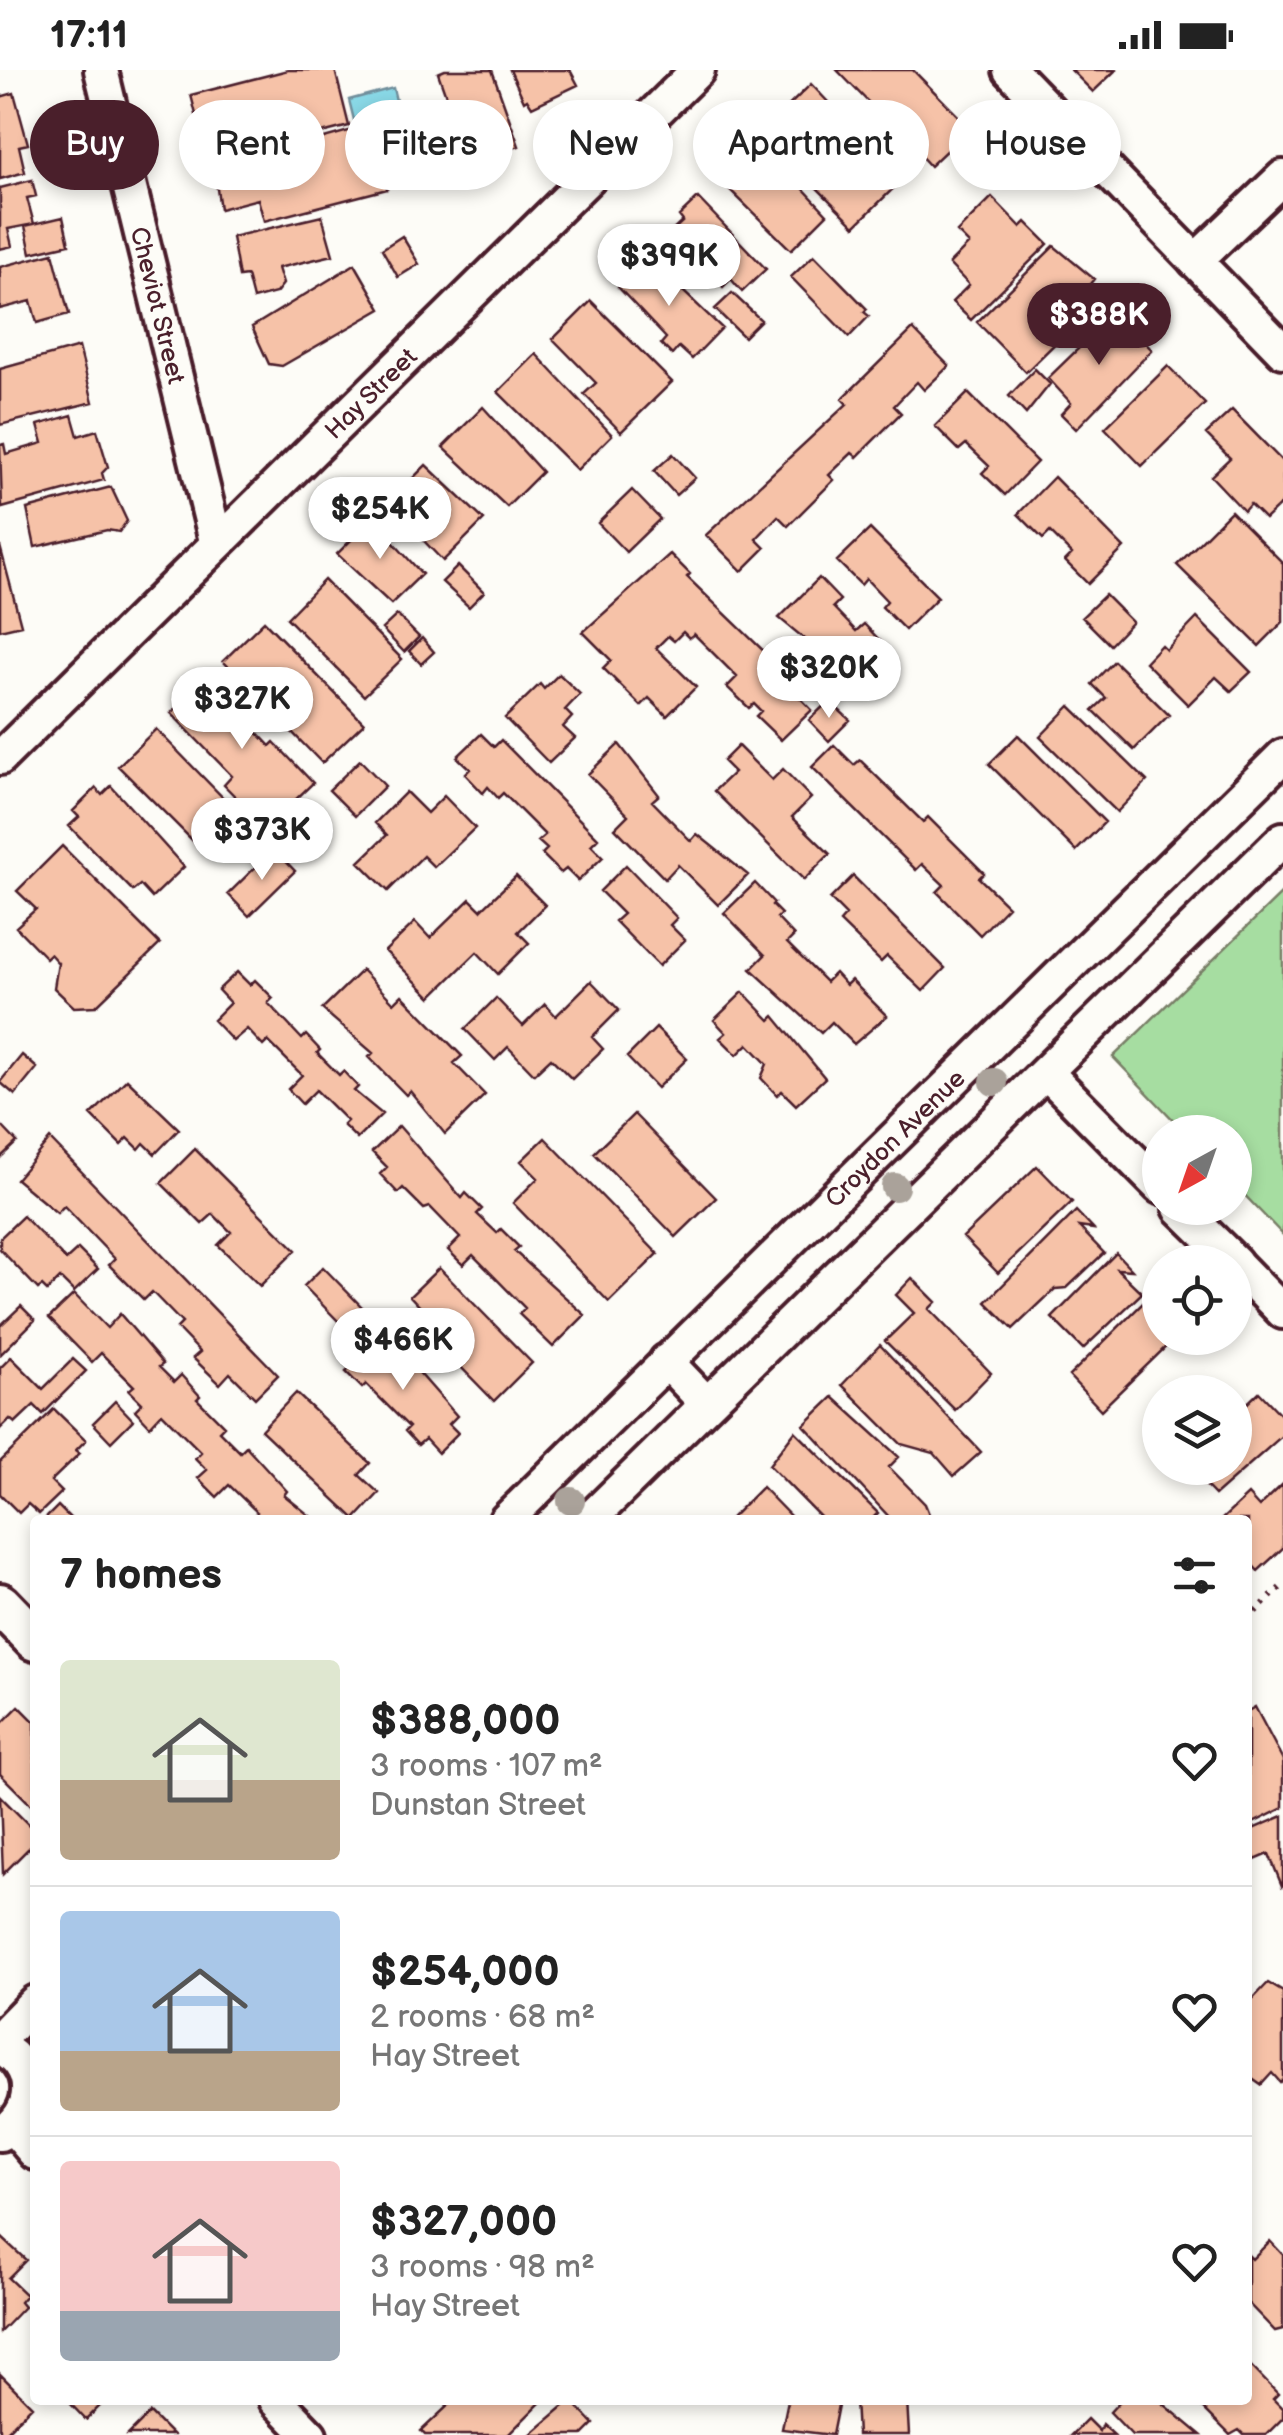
<!DOCTYPE html>
<html lang="en">
<head>
<meta charset="utf-8">
<style>
  :root { --surface:#fff; --page:#f6f6f6; --text:#222; --muted:#767676; --line:#e0e0e0; --accent:#4a1f2b }
  body { margin:0; font-family:"Balsamiq Sans",sans-serif; background:var(--page); color:var(--text); height:100vh; display:flex; flex-direction:column; font-size:38px; white-space:nowrap }
  * { box-sizing:border-box; margin:0 }
  p { font-size:32px; color:var(--muted) }
  .icon { flex:none; width:55px; height:55px; fill:none; stroke:currentColor; stroke-width:2; stroke-linecap:round; stroke-linejoin:round }
  .map { position:relative; flex:1; overflow:hidden }
  .panel { position:absolute; left:30px; top:1445px; width:1222px; height:890px; display:flex; flex-direction:column; background:var(--surface); border-radius:10px; box-shadow:0 5px 15px #0003 }
  .panel>* { flex:none }
  .hud { position:absolute; left:30px; top:30px; width:1225px; height:90px; display:flex; gap:20px }
  .needle { width:65px; rotate:220deg }
  .tools { position:absolute; left:1142px; top:1045px; display:grid; gap:20px }
  .tools a { display:grid; place-items:center; width:110px; height:110px; border-radius:50%; background:var(--surface); box-shadow:0 5px 15px #0003; font-size:50px }
  .price { position:absolute; translate:-50% -85px; padding:0 22px; border-radius:35px; background:#fff; color:#222; font-size:32px; line-height:65px; filter:drop-shadow(0 2px 5px #0008) }
  .price::after { content:''; position:absolute; left:50%; top:60px; width:30px; height:22px; margin-left:-15px; background:inherit; clip-path:polygon(0 0,100% 0,50% 100%) }
  .price.selected { background:var(--accent); color:#fff }
  ul { padding:0; list-style:none }
  li { display:flex; align-items:center; gap:30px; height:250px; padding:0 30px }
  li+li { border-top:2px solid var(--line) }
  li span { display:grid; place-items:center; flex:none; width:280px; height:200px; border-radius:10px; color:#555 }
  li>.icon { margin-inline-start:auto }
  span .icon { width:120px; height:120px; fill:#fffc; stroke-width:1 }
  li b { font-size:42px }
  h2 { display:flex; justify-content:space-between; align-items:center; height:120px; padding:0 30px; font-size:42px }
  .pill { padding:0 35px; border-radius:45px; background:var(--surface); box-shadow:0 5px 15px #0003; font-size:35px; line-height:90px }
  .pill.selected { background:var(--accent); color:#fff }
  .status { display:flex; justify-content:space-between; align-items:center; height:70px; padding:0 50px; background:var(--surface); direction:ltr }
  .status svg { height:28px; fill:currentColor }
  .map>svg:first-child { display:block }
  .green { fill:#a6dda1; stroke:#787e66; stroke-width:2.5 }
  .water { fill:#89d8e6; stroke:#708e9b; stroke-width:2.5 }
  .building { fill:#f6c2a8; stroke:#4a1f2b; stroke-width:2.5 }
  .lines { fill:none; stroke-linecap:round; stroke-linejoin:round }
  .minor-casing { stroke:#4a1f2b; stroke-width:40 }
  .tertiary-casing { stroke:#4a1f2b; stroke-width:48 }
  .path { stroke:#4a1f2b; stroke-width:6; stroke-dasharray:2.5 8; stroke-linecap:butt }
  .minor { stroke:#fdfcf7; stroke-width:32 }
  .tertiary { stroke:#fdfcf7; stroke-width:40 }
  .tree { fill:#aaa29a }
  .labels { text-anchor:middle; stroke-width:8; stroke-linejoin:round; paint-order:stroke }
  .street-label { font-size:25px; fill:#4a1f2b; stroke:#fdfcf7 }
</style>
</head>
<body>
<div class="status"><b>17:11</b><svg viewBox="0 0 49 12"><path d="M0 12V9h3v3zM5 12V6h3v6zM10 12V3h3v9zM15 12V0h3v12zM26 1h20v11H26zM47 4h2v5h-2z"/></svg></div>
<div class="map">
<svg width="1283" height="2365" viewBox="0 0 1283 2365">
  <rect width="100%" height="100%" fill="#fdfcf7"/>
  <filter id="ink" filterUnits="userSpaceOnUse"><feTurbulence type="fractalNoise" baseFrequency=".01" numOctaves="2"/><feDisplacementMap in="SourceGraphic" scale="20" xChannelSelector="R" yChannelSelector="G"/><feConvolveMatrix kernelMatrix="1 2 1 2 8 2 1 2 1" color-interpolation-filters="sRGB"/></filter>
  <g filter="url(#ink)">
    <path class="green" d="M1283,822v343l-48,-50v-53h-50l-72,-75z"/>
    <path class="water" d="M393,18l5,21 -44,11 -5,-20z"/>
    <path class="building" d="M288,0h47l14,56 -86,22 -5,-20 -55,14 -12,-47z
      M445,0h47l27,76 -61,22 -19,-55 12,-3 -13,-37z
      M510,0h60l8,15 -46,22 -5,-8 -3,2z
      M837,0h76l57,58 -40,38 -22,-24 -17,16 -33,-34 16,-16z
      M1071,0h45l-23,22z
      M811,14l91,96 -47,46 -41,-41 10,-10 -52,-53z
      M14,23l14,51 -9,2 6,26 -25,7v-82z
      M370,55l17,64 -123,32 -6,-22 -38,10 -6,-40z
      M759,71l68,73 -36,36 -74,-73z
      M32,110l4,16 -9,2 7,26 -26,5 4,17 -12,3v-61z
      M992,127l29,30 5,-5 22,22 -77,76 -19,-18 17,-17 -20,-21 20,-20 -12,-12z
      M698,128l68,71 -24,23 -11,-13 -8,8 -52,-55 12,-11 -4,-5z
      M322,146l11,39 -55,13 5,16 -7,9 -23,6 -6,-23 -8,1 -7,-40z
      M63,147l6,27 -38,9 -6,-27z
      M402,166l17,28 -21,13 -16,-28z
      M1054,176l40,33 -4,5 13,13 -77,75 -49,-50z
      M53,183l16,61 -32,9 -6,-22 -31,8v-42z
      M644,184l78,74 -30,31 -13,-12 -7,8 -11,-11 5,-6 -48,-51z
      M814,185l53,54 -3,3 5,4 -20,21 -58,-60z
      M355,194l26,45 -99,57 -13,-2 -17,-37z
      M732,223l29,27 -17,17 -29,-28z
      M591,231l81,81 -51,50 -37,-38 12,-11 -43,-44z
      M1116,242l36,38 -76,79 -15,-15 10,-11 -23,-25z
      M913,259l36,37 -25,24 -7,-8 -23,24 7,7 -44,44 -5,-4 -23,22 5,5 -46,46 -10,-10 -22,23 9,9 -23,23 -36,-36 141,-131 -5,-5z
      M79,277l14,55 -93,23v-56z
      M536,284l76,81 -35,35 -79,-78z
      M1168,296l37,38 -63,62 -37,-38z
      M1035,299l15,15 -24,30 -17,-18z
      M968,323l69,69 -32,33 -23,-22 7,-7 -23,-22 -7,6 -24,-24z
      M483,337l59,65 -35,35 -64,-60z
      M1232,340l51,52v40l-18,17 -15,-15 -6,7 -33,-35 19,-18 -24,-24z
      M72,345l6,21 19,-6 11,37 -6,6 2,7 -102,28 -2,-63 4,-1 2,10 37,-11 -5,-18z
      M673,384l22,24 -19,17 -22,-24z
      M426,395l58,55 -41,41 -55,-58z
      M1054,407l70,71 -36,36 -23,-23 7,-7 -22,-22 -7,7 -25,-25z
      M111,417l16,34 -8,11 -12,-2 -72,17 -8,-38z
      M632,420l28,29 -34,33 -28,-29z
      M1231,441l52,52v59l-24,24 -82,-81z
      M372,449l50,55 -31,30 -54,-50z
      M870,459l68,68 -33,33 -23,-23 5,-6 -21,-22 -5,6 -24,-24z
      M0,476l21,79 -21,5z
      M670,484l20,20 -3,3 83,80 -5,5 47,48 -31,30 -25,-24 5,-5 -7,-7 -5,4 -22,-21 10,-10 -43,-43 -5,4 -6,-6 -9,9 -6,-5 -12,12 40,39 -29,29 -18,-18 -8,8 -38,-38 8,-8 -28,-28z
      M458,496l26,26 -15,15 -27,-25z
      M819,508l21,22 -7,7 23,24 8,-7 23,24 -39,39 -24,-24 4,-5 -49,-40z
      M324,510l78,79 -38,37 -77,-78z
      M1105,525l27,27 -22,23 -28,-28z
      M397,545l22,22 -15,15 -22,-23z
      M1197,548l54,54 -20,19 -15,-14 -28,28 -43,-43 16,-17 5,5z
      M264,551l100,102 -42,40 -99,-102z
      M422,568l12,14 -13,12 -12,-13z
      M1114,591l55,54 -35,35 -41,-40 13,-12 -14,-14z
      M559,604l21,20 -15,16 7,7 -9,10 12,11 -26,25 -44,-45 35,-34 4,5z
      M211,605l48,49 -5,5 16,17 4,-4 39,41 -47,45 -42,-43 8,-9 -61,-63z
      M829,631l21,19 -21,21 -20,-21z
      M1070,636l77,75 -30,31 -77,-75z
      M156,659l79,81 -36,37 -81,-81z
      M481,664l13,13 7,-7 97,98 -7,7 12,12 -25,24 -12,-12 -5,4 -19,-19 5,-5 -9,-8 7,-6 -42,-42 -5,5 -10,-11 -5,6 -18,-19 5,-5 -13,-12z
      M1018,665l87,87 -29,29 -87,-87z
      M619,674l40,51 -7,6 39,40 6,-7 51,41 -30,30 -40,-40 -13,14 -50,-51 13,-13 -40,-41z
      M834,675l20,20 6,-5 63,62 5,-5 56,56 -5,5 29,28 -28,29 -43,-43 7,-7 -22,-21 -6,6 -104,-103z
      M738,676l34,34 11,-11 28,29 -19,19 38,37 -26,26 -90,-89 20,-19 -11,-11z
      M360,690l25,26 -30,30 -26,-26z
      M111,716l73,81 -32,31 -12,-13 -7,6 -64,-65 10,-9 -6,-6 23,-23 6,7z
      M406,722l21,21 17,-17 31,32 -41,39 -11,-11 -35,35 -29,-29 28,-27 -12,-12z
      M62,776l98,98 -64,62 -22,1 -20,-19 4,-25 -8,-9 -4,4 -30,-31 20,-18 -19,-18z
      M274,779l21,22 -46,45 -21,-22z
      M626,795l51,53 -7,7 15,15 -26,26 -44,-45 8,-7 -23,-23z
      M516,806l29,29 -27,27 11,11 -31,31 -21,-22 -46,45 -46,-46 30,-29 15,16 40,-39 11,11z
      M853,806l92,92 -22,23 -36,-35 -6,6 -41,-40 6,-7 -16,-16z
      M755,813l19,20 -2,2 9,9 -4,4 17,18 -7,7 39,39 9,-9 11,12 5,-5 36,36 -33,28 -22,-22 -11,11 -70,-64 14,-14 -41,-42z
      M362,900l32,33 8,-8 60,61 -8,7 31,32 -40,39 -35,-43 -4,4 -37,-38 4,-4 -51,-44z
      M237,902l13,13 5,-5 18,18 -5,5 34,36 4,-4 14,15 -3,3 22,22 4,-4 15,16 -4,4 28,23 -25,25 -14,-14 4,-4 -31,-31 -14,14 -14,-15 14,-14 -34,-34 -5,5 -16,-17 -14,12 -20,-21 17,-17 -12,-13z
      M591,911l28,29 -27,27 11,12 -31,30 -21,-21 -17,16 -26,-27 -13,13 -30,-31 31,-31 27,28 22,-22 11,12z
      M743,922l27,28 4,-4 51,62 -29,27 -14,-14 -5,4 -16,-17 6,-14 -19,-20 -11,11 -17,-17 6,-5 -12,-13z
      M656,958l31,31 -30,29 -30,-31z
      M22,985l15,13 -22,27 -15,-13z
      M127,1009l52,50 -24,25 -11,-11 -5,6 -11,-11 -7,7 -30,-30z
      M634,1044l82,84 -40,39 -82,-84z
      M0,1054l17,18 -17,16z
      M399,1056l63,72 4,-5 16,16 -5,5 20,19 4,-4 18,18 -5,4 71,64 -32,32 -34,-33 6,-6 -52,-53 -10,10 -15,-15 12,-12 -30,-31 -6,2 -21,-21 -5,5 -18,-19 7,-7 -15,-15z
      M545,1068l113,116 -49,48 -96,-99 25,-25 -17,-17z
      M50,1069l228,236 -23,23 -25,-25 -10,11 -27,-26 7,-6 -23,-24 5,-5 -30,-31 -8,8 -35,-35 6,-6 -51,-53 -7,7 -41,-34z
      M195,1079l101,101 -36,36 -42,-41 13,-13 -18,-18 -11,10 -41,-41z
      M1037,1096l35,36 -74,71 -35,-36z
      M1076,1141l17,18 -14,-2 25,26 -37,35 -12,1 -42,40 -27,-27z
      M23,1146l43,44 12,-11 20,20 -24,23 -14,-14 -13,13 -5,-5 -4,3 -38,-40v-11z
      M1116,1183l16,17 -15,-1 25,24 -59,56 -31,-31z
      M323,1197l39,40 -19,19 -39,-40z
      M439,1198l93,95 -38,38 -80,-82 9,-9 -13,-14z
      M912,1208l24,24 -7,7 62,64 -36,37 -70,-69 29,-28 -18,-18z
      M74,1224l33,34 13,-14 43,50 -4,3 15,15 7,-7 19,21 -3,3 27,27 -5,5 21,21 6,-6 41,45 -3,4 31,25h-65l7,-8 -28,-27 -12,12 -19,-19 9,-8 -12,-12 6,-6 -39,-39 -12,13 -15,-16 7,-7 -13,-13 5,-4 -33,-33 -9,9 -43,-44z
      M1150,1226l10,10v32h15l-74,72 -32,-34z
      M21,1236l14,14 -35,35v-29z
      M361,1267l11,11 7,-7 24,24 5,-5 49,56 -8,8 9,9 -20,20 -13,-14 -7,6 -13,-14 4,-4 -43,-43 -4,4 -16,-16 5,-5 -10,-11z
      M880,1275l101,107 -27,24 -20,-23 -33,-9 -59,-59z
      M11,1287l32,32 30,-30 13,12 -43,43 -9,-9 -19,18 -5,-4 -10,10v-61z
      M1259,1322l24,25v18l-68,60 -26,-27h46v-53z
      M296,1323l74,70 -11,12 20,18 -24,26 -94,-89z
      M833,1327l66,60 -10,10 36,37 4,10 -6,6h-31l-88,-95z
      M115,1331l18,19 -22,22 -18,-19z
      M54,1339l32,31 -10,10 4,3 -29,28 11,11 -23,22 -11,-10 -9,9 -19,-19v-32z
      M795,1361l83,82 -7,7h-48l-54,-55z
      M1283,1414v64l-25,23 -10,-11v-40h-27l27,-25 11,12z
      M762,1417l32,33h-65z
      M58,1436l14,14h-28z
      M19,1636l16,16v87l-35,-35v-49z
      M1255,1637l28,53v48l-30,15 -5,-11v-101z
      M0,1726l35,35v11l-32,32z
      M1283,1746v69l-1,1 -13,-32 -14,6 -7,-29z
      M1268,1913l15,9v87l-3,3 -8,-9 -11,12 -13,-9v-72z
      M0,2166l26,24 -18,18 18,17 -6,7 4,5 -24,25z
      M1270,2171l13,14v74l-8,2 -27,-28v-48l4,4z
      M1248,2293l30,31 -5,5 10,10v9l-17,17h-22l-5,-5 -9,5 -35,-35h53z
      M0,2304l32,32 -29,29h-3z
      M67,2330h39l-20,20z
      M454,2330h89l-35,35h-83l-4,-4z
      M571,2330l23,24 -11,11h-53z
      M788,2330h51l-7,35 -50,-6z
      M855,2330h52l2,35h-52z
      M1121,2330h38l42,35h-69l-22,-23z
      M150,2343l22,22h-44z
      M1087,2349l12,12 3,-7 12,11h-43z"/>
    <g class="lines">
      <g class="minor-casing">
        <g id="minor">
          <path id="s1" d="M101,0l115,471"/>
          <path d="M1010,0l273,281"/>
          <path d="M1195,191l88,-84"/>
          <path id="s2" d="M0,688l698,-688"/>
          <path d="M1046,1002l114,115"/>
          <path d="M1180,1138l55,54"/>
          <path d="M1235,1193l48,49"/>
          <path d="M666,1291l40,42"/>
          <path id="s3" d="M506,1450l777,-764"/>
          <path d="M589,1450l694,-681"/>
          <path d="M0,1968l35,-36"/>
          <path d="M0,1977c39,21 36,66 0,87"/>
          <path d="M12,2056l23,27"/>
          <path d="M276,2330l34,35"/>
        </g>
      </g>
      <g class="tertiary-casing">
        <path id="tertiary" d="M0,1534l35,36"/>
      </g>
      <path class="path" d="M1248,1549l35,-34"/>
      <use href="#minor" class="minor"/>
      <use href="#tertiary" class="tertiary"/>
    </g>
    <g class="tree">
      <circle cx="994" cy="1012" r="14"/>
      <circle cx="895" cy="1117" r="14"/>
      <circle cx="571" cy="1431" r="14"/>
    </g>
  </g>
  <g class="labels">
    <g class="street-label">
      <text dy="9" stroke="none"><textPath href="#s1" startOffset="242">Cheviot Street</textPath></text>
      <text dy="9" stroke="none"><textPath href="#s2" startOffset="520">Hay Street</textPath></text>
      <text dy="9" stroke="none"><textPath href="#s3" startOffset="545">Croydon Avenue</textPath></text>
    </g>
  </g>
</svg>
<div class="tools">
<a><svg class="needle" viewBox="-14 -14 28 28"><path d="M0-13l5 13h-10z" fill="#e53935"/><path d="M0 13l5-13h-10z" fill="#767676"/></svg></a>
<a><svg class="icon" aria-label="locate" viewBox="0 0 24 24"><circle cx="12" cy="12" r="6"/><path d="M12 2v4M12 18v4M2 12h4M18 12h4"/></svg></a>
<a><svg class="icon" aria-label="layers" viewBox="0 0 24 24"><path d="M12 4l9 5-9 5-9-5zM3 14l9 5 9-5"/></svg></a>
</div>
<b class="price" style="left:669px;top:239px">$399K</b>
<b class="price selected" style="left:1099px;top:298px">$388K</b>
<b class="price" style="left:380px;top:492px">$254K</b>
<b class="price" style="left:829px;top:651px">$320K</b>
<b class="price" style="left:242px;top:682px">$327K</b>
<b class="price" style="left:262px;top:813px">$373K</b>
<b class="price" style="left:403px;top:1323px">$466K</b>
<div class="hud">
<a class="pill selected">Buy</a>
<a class="pill">Rent</a>
<a class="pill">Filters</a>
<a class="pill">New</a>
<a class="pill">Apartment</a>
<a class="pill">House</a>
</div>
<section class="panel">
<h2>7 homes<svg class="icon" aria-label="filters" viewBox="0 0 24 24"><path d="M4 7h16M4 17h16"/><circle cx="9" cy="7" r="2"/><circle cx="15" cy="17" r="2"/></svg></h2>
<ul>
<li><span style="background:linear-gradient(#dfe7d0 60%,#b9a48a 0)"><svg class="icon" aria-label="home" viewBox="0 0 24 24"><path d="M3 11l9-7 9 7M6 9v11h12V9"/></svg></span><div><b>$388,000</b><p>3 rooms · 107 m²</p><p>Dunstan Street</p></div><svg class="icon" aria-label="heart" viewBox="0 0 24 24"><path d="M12 20l-8-8c-3-5 5-10 8-4 3-6 11-1 8 4z"/></svg></li>
<li><span style="background:linear-gradient(#a9c7e8 70%,#b9a48a 0)"><svg class="icon" aria-label="home" viewBox="0 0 24 24"><path d="M3 11l9-7 9 7M6 9v11h12V9"/></svg></span><div><b>$254,000</b><p>2 rooms · 68 m²</p><p>Hay Street</p></div><svg class="icon" aria-label="heart" viewBox="0 0 24 24"><path d="M12 20l-8-8c-3-5 5-10 8-4 3-6 11-1 8 4z"/></svg></li>
<li><span style="background:linear-gradient(#f6c9c9 75%,#9aa5b1 0)"><svg class="icon" aria-label="home" viewBox="0 0 24 24"><path d="M3 11l9-7 9 7M6 9v11h12V9"/></svg></span><div><b>$327,000</b><p>3 rooms · 98 m²</p><p>Hay Street</p></div><svg class="icon" aria-label="heart" viewBox="0 0 24 24"><path d="M12 20l-8-8c-3-5 5-10 8-4 3-6 11-1 8 4z"/></svg></li>
</ul>
</section>
</div>
</body>
</html>
